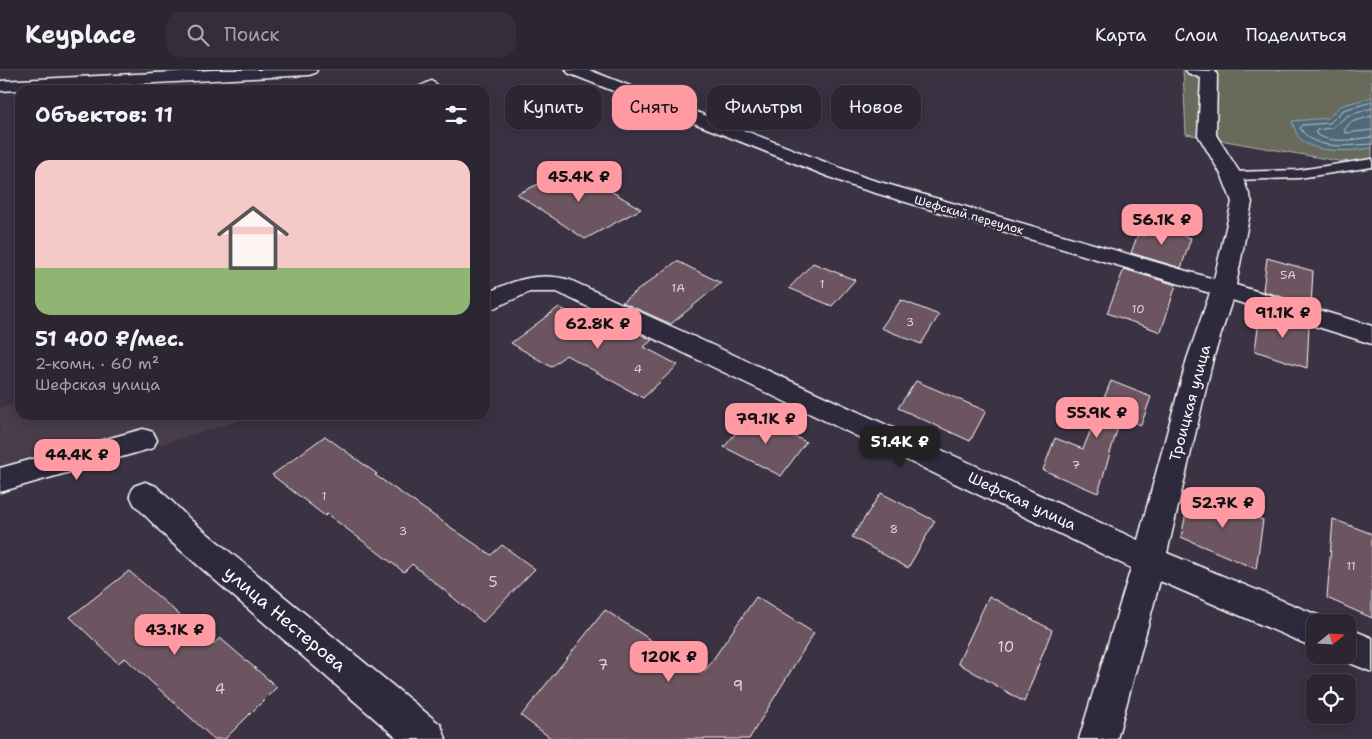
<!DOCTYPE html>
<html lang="ru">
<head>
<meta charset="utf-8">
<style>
  :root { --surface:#2c2633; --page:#342e3b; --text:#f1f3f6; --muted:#a6a5ac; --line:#48434e; --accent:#ff9aa2 }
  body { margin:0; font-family:"Shantell Sans",sans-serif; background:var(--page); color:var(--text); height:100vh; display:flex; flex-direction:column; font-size:19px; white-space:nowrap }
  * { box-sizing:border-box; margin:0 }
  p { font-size:16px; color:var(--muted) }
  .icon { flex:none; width:28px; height:28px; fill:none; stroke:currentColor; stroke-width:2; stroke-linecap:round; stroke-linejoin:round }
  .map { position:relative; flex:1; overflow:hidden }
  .panel { position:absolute; left:15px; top:15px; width:475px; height:335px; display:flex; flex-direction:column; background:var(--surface); border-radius:15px; box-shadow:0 2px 12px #0003,0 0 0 1px var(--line) }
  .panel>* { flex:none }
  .top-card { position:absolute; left:505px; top:15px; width:475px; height:45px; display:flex; gap:10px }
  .needle { width:32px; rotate:72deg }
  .fabs { position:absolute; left:1306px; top:544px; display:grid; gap:10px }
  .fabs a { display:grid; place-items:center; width:50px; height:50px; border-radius:10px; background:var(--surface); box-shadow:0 2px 12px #0003,0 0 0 1px var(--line); font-size:25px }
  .price { position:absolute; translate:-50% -42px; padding:0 11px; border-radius:10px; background:var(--accent); color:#111; font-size:16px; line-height:32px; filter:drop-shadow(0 1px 2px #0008) }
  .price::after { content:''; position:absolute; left:50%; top:30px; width:15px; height:11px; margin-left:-8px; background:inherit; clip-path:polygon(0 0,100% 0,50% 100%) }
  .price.selected { background:#222; color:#fff }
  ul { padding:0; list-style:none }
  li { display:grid; align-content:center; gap:10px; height:265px; padding:0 20px }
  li+li { border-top:1px solid var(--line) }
  li span { display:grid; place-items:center; height:155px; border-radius:15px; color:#555 }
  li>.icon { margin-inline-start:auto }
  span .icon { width:90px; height:90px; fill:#fffc; stroke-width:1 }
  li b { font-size:21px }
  h2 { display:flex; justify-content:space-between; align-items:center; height:60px; padding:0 20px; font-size:21px }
  .chip { padding:0 18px; border-radius:15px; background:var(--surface); box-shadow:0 2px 12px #0003,0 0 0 1px var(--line); font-size:18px; line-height:45px }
  .chip.selected { background:var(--accent); color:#111 }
  header { display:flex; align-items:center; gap:30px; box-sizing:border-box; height:70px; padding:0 25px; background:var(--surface); border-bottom:1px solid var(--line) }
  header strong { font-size:24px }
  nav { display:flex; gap:28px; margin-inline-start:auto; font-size:18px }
  .search { width:350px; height:45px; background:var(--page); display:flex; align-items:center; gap:12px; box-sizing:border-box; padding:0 18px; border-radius:15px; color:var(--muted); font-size:19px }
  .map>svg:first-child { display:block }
  .built { fill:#4a3c4c }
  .green { fill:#676a5c; stroke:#b3b4ae }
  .water { fill:#506978; stroke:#96a5ae }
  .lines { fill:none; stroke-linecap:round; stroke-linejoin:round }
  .shore { stroke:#b9c3c9; stroke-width:1 }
  .building { fill:#6c5460; stroke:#fff }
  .lane-casing { stroke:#fff; stroke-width:3 }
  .street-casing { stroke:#fff; stroke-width:3 }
  .lane { fill:#2f2a3d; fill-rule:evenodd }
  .street { fill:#2f2a3d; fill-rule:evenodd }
  .labels { text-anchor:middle; stroke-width:4; stroke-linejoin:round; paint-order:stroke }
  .far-street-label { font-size:12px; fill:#fff; stroke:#2f2a3d }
  .number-label { font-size:12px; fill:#dad4d7 }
  .street-label { font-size:15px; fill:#fff; stroke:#2f2a3d }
  .near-number-label { font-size:15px; fill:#dad4d7 }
  .near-street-label { font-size:18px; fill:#fff; stroke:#2f2a3d }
</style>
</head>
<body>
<header>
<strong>Keyplace</strong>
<div class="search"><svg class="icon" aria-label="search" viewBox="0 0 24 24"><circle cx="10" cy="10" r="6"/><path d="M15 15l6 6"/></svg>Поиск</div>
<nav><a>Карта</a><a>Слои</a><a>Поделиться</a></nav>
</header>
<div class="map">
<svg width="1372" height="669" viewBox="0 0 1372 669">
  <rect width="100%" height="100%" fill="#3b3244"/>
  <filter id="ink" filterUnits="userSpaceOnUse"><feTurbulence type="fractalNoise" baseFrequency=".02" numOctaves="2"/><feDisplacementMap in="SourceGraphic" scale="10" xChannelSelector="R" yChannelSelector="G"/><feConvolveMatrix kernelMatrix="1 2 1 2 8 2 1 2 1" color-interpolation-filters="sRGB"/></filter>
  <g filter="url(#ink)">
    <path class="built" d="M20,333v12h238l-258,77v-84z"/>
    <path class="green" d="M1183,0h189v97l-186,-33z"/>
    <path class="water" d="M1372,27v51c-19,3 -61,7 -74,-12 -3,-4 -4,-10 -6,-15l36,-3 12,-12z"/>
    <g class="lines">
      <path class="shore" d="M1372,32l-29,8 -13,13 -28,2 -2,3c15,24 48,17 72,16
        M1372,38l-25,8 -15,12 -15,2 -2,3c16,12 39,6 57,4
        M1372,46l-21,6 -7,8 2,3 26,-3"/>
    </g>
    <path class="building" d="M573,98l38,23 30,18 -56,30 -68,-45z
      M1149,155l42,13 -10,30 -50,-15 7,-19 7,2z
      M1267,188l46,13 -2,35 -48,-15z
      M677,191l44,22 -50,41 -49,-22z
      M813,193l42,17 -23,26 -43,-18z
      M1124,199l52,16 -15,47 -54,-19z
      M901,230l38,15 -18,29 -40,-16z
      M559,237l32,18 12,-9 49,24 -8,7 34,18 -35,33 -77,-43 -15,12 -40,-24z
      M1260,241l49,15 -2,42 -52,-17z
      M916,311l70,30 -16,30 -72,-33z
      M1111,311l40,16 -10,28 -20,-8 -23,76 -55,-23 12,-32 28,11z
      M751,345l55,27 -25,34 -57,-29z
      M325,366l52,38 -2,1 116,80 11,-10 33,24 -52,53 -71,-58 -8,8 -77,-58 -2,2 -53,-41z
      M1191,420l72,30 -7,49 -75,-32z
      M881,423l54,28 -27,47 -56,-31z
      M1333,449l39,15v84l-45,-20z
      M129,501l84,73 7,-6 57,49 -52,52h-11l-89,-81 -7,5 -48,-46z
      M989,526l63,34 -28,72 -66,-39z
      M756,527l58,36 -65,106h-197l-31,-23 84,-106 98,64z"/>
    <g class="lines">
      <g class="lane-casing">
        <path id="lane" d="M431,11l5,3c-6,7 -15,6 -24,6z
          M1372,89v8l-73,11 -67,2 -6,-4 6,-4 67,-2z"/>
      </g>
      <g class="street-casing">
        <path id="street" d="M213,0h104l-2,3 -6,2 -309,16v-10z
          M566,0h23l277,108 348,101 18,-77 -10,-26 -24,-41 3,-57 -13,-5 -2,-3 29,1 2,4 -1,60 26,41 10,26 -16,83 136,41v18l-140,-44 -19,59 -46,194 160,66 2,3h-14v26l-155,-67 -43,158h-38l52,-171 -574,-276h-27l-45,20v-18c28,-14 54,-23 85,-14l568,260 49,-181 23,-66 -358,-107 -284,-113z
          M143,359l10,3 4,8 -4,8 -153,44v-24z
          M145,412l11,4 36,35 249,204 5,14h-48l-228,-198 -36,-37 -4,-9 4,-9z
          M1348,558l24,10v34l-37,-15v-2h13z"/>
      </g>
      <use href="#lane" class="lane"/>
      <use href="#street" class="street"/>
    </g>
  </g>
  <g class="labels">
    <g class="far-street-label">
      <text transform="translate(969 145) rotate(16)" y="4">Шефский переулок</text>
    </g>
    <g class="number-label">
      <text x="1288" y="209">5А</text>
      <text x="822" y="218">1</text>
      <text x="678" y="222">1А</text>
      <text x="1138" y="243">10</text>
      <text x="910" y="256">3</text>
      <text x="638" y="303">4</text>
      <text x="1076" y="399">7</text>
      <text x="324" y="430">1</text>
      <text x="894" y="463">8</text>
      <text x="403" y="465">3</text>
      <text x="1351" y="500">11</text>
    </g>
    <g class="street-label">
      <text transform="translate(1190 333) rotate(-75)" y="5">Троицкая улица</text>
      <text transform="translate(1022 431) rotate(25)" y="5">Шефская улица</text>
    </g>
    <g class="near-number-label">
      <text x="493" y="517">5</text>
      <text x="1006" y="582">10</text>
      <text x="603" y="600">7</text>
      <text x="738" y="621">9</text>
      <text x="220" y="624">4</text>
    </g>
    <g class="near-street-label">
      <text transform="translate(285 549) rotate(40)" y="6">улица Нестерова</text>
    </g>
  </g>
</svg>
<div class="fabs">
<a><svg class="needle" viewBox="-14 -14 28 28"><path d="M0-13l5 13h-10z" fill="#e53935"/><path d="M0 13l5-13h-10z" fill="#a6a5ac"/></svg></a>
<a><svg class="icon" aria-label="locate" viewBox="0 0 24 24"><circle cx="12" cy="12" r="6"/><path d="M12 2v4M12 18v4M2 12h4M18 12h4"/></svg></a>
</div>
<b class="price" style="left:579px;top:133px">45.4K ₽</b>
<b class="price" style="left:1162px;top:176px">56.1K ₽</b>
<b class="price" style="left:1283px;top:269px">91.1K ₽</b>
<b class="price" style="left:598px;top:280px">62.8K ₽</b>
<b class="price" style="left:1097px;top:369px">55.9K ₽</b>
<b class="price" style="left:766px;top:375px">79.1K ₽</b>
<b class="price selected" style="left:900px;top:398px">51.4K ₽</b>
<b class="price" style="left:77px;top:411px">44.4K ₽</b>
<b class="price" style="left:1223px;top:459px">52.7K ₽</b>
<b class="price" style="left:175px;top:586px">43.1K ₽</b>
<b class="price" style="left:669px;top:613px">120K ₽</b>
<div class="top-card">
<a class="chip">Купить</a>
<a class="chip selected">Снять</a>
<a class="chip">Фильтры</a>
<a class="chip">Новое</a>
</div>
<section class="panel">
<h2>Объектов: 11<svg class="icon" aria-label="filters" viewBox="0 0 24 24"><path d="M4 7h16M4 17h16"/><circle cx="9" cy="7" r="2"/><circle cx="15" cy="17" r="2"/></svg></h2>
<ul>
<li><span style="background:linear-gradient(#f6c9c9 70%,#8fb573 0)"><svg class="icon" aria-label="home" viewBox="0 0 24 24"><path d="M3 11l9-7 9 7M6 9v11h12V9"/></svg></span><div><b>51 400 ₽/мес.</b><p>2-комн. · 60 m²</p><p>Шефская улица</p></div></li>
</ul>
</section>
</div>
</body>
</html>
